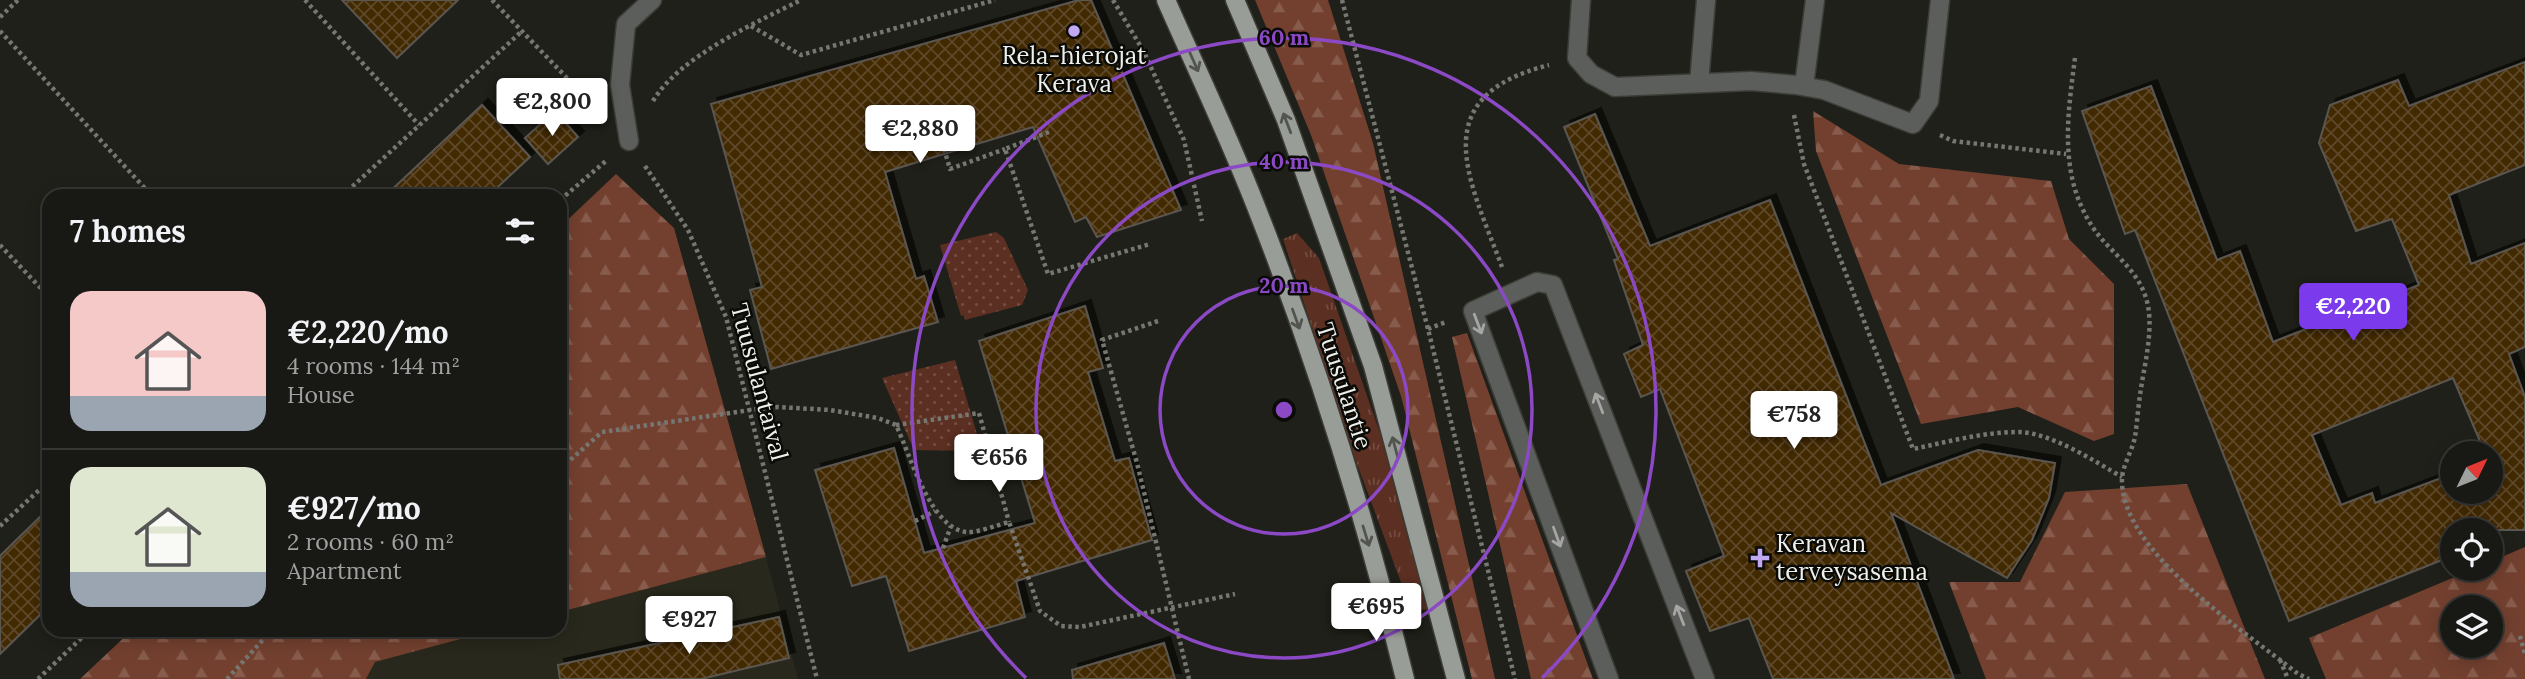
<!DOCTYPE html>
<html lang="en">
<head>
<meta charset="utf-8">
<style>
  :root { --surface:#181814; --page:#21211d; --text:#f1f3f6; --muted:#9fa0a0; --line:#363734; --accent:#7c3aed }
  body { margin:0; font-family:Lora,serif; background:var(--page); color:var(--text); height:100vh; display:flex; flex-direction:column; font-size:26px; white-space:nowrap }
  * { box-sizing:border-box; margin:0 }
  p { font-size:23px; color:var(--muted) }
  .icon { flex:none; width:38px; height:38px; fill:none; stroke:currentColor; stroke-width:2; stroke-linecap:round; stroke-linejoin:round }
  .map { position:relative; flex:1; overflow:hidden }
  .side { position:absolute; left:42px; top:189px; width:525px; height:448px; display:flex; flex-direction:column; background:var(--surface); border-radius:21px; box-shadow:0 4px 18px #0003,0 0 0 2px var(--line) }
  .side>* { flex:none }
  .needle { width:46px; rotate:47deg }
  .buttons { position:absolute; left:2440px; top:441px; display:grid; gap:14px }
  .buttons a { display:grid; place-items:center; width:63px; height:63px; border-radius:50%; background:var(--surface); box-shadow:0 4px 18px #0003,0 0 0 2px var(--line); font-size:35px }
  .price { position:absolute; translate:-50% -60px; padding:0 16px; border-radius:7px; background:#fff; color:#222; font-size:23px; line-height:46px; filter:drop-shadow(0 2px 4px #0008) }
  .price::after { content:''; position:absolute; left:50%; top:42px; width:21px; height:16px; margin-left:-10px; background:inherit; clip-path:polygon(0 0,100% 0,50% 100%) }
  .price.current { background:var(--accent); color:#fff }
  ul { padding:0; list-style:none }
  li { display:flex; align-items:center; gap:21px; height:175px; padding:0 28px }
  li+li { border-top:2px solid var(--line) }
  li span { display:grid; place-items:center; flex:none; width:196px; height:140px; border-radius:21px; color:#555 }
  li>.icon { margin-inline-start:auto }
  span .icon { width:84px; height:84px; fill:#fffc; stroke-width:1 }
  li b { font-size:30px }
  h2 { display:flex; justify-content:space-between; align-items:center; height:84px; padding:0 28px; font-size:30px }
  .map>svg:first-child { display:block }
  .built { fill:#28281c }
  .grass { fill:url(#grass-tufts) }
  .forest { fill:url(#forest-firs); fill-rule:evenodd }
  .park { fill:url(#park-dots) }
  .building { fill:url(#building-cross-hatch); stroke:#5b5651; stroke-width:2; fill-rule:evenodd; filter:url(#shadow) }
  .lines { fill:none; stroke-linecap:round; stroke-linejoin:round }
  .minor-casing { stroke:#3d3d37; stroke-width:21 }
  .major-casing { stroke:#3d3d37; stroke-width:21 }
  .path { stroke:#777772; stroke-width:4.5; stroke-dasharray:3.5 3.5; stroke-linecap:butt }
  .minor { stroke:#5c5e5b; stroke-width:18 }
  .major { stroke:#999d97; stroke-width:18 }
  .oneway { stroke:#52544f }
  .oneway2 { stroke:#a6a6a3 }
  .ring { fill:none; stroke:#8c49c6; stroke-width:3.5 }
  .poi-dot { fill:#c1a8f3; stroke:#0a0a07; stroke-width:2.5 }
  .labels { text-anchor:middle; stroke-width:5; stroke-linejoin:round; paint-order:stroke }
  .poi-label { font-size:24px; fill:#efefeb; stroke:#0a0a07 }
  .street-label { font-size:24px; fill:#efefeb; stroke:#0a0a07 }
  .centre { fill:#8c49c6; stroke:#0a0a07; stroke-width:3.5 }
  .ring-label { font-size:21px; text-anchor:middle; font-weight:bold; fill:#8c49c6; stroke:#0a0a07; stroke-width:5; stroke-linejoin:round; paint-order:stroke }
</style>
</head>
<body>
<div class="map">
<svg width="2525" height="679" viewBox="0 0 2525 679">
  <defs>
    <pattern id="grass-tufts" width="24" height="20" patternUnits="userSpaceOnUse" patternTransform="scale(1.75)"><rect width="24" height="20" fill="#5b2f21"/><path d="M3 7l-1-3M5 7V3M7 7l1-3M15 17l-1-3M17 17v-4M19 17l1-3" fill="none" stroke="#734d41"/></pattern>
    <pattern id="forest-firs" width="22" height="20" patternUnits="userSpaceOnUse" patternTransform="scale(1.75)"><rect width="22" height="20" fill="#73402f"/><path d="M5 1l3.5 6h-7zM16 11l3.5 6h-7z" fill="#875c4d"/></pattern>
    <pattern id="park-dots" width="8" height="8" patternUnits="userSpaceOnUse" patternTransform="scale(1.75)"><rect width="8" height="8" fill="#5b2f21"/><path d="M2 2h.1M6 6h.1" fill="none" stroke="#734d41" stroke-width="1.8" stroke-linecap="round"/></pattern>
    <pattern id="building-cross-hatch" width="8" height="8" patternUnits="userSpaceOnUse" patternTransform="scale(1.75)"><rect width="8" height="8" fill="#432a05"/><path d="M0 0l8 8M0 8l8-8" fill="none" stroke="#5e492a"/></pattern>
    <filter id="shadow"><feDropShadow dx="6" dy="-6" stdDeviation="0" flood-color="#0009"/></filter>
  </defs>
  <rect width="100%" height="100%" fill="#20201a"/>
  <path class="built" d="M766,557l32,122h-432l9,-17 119,-32h66v-18z"/>
  <path class="grass" d="M1297,233l22,25 62,178 27,103 23,71 -20,-1 -57,-153 -71,-217z"/>
  <path class="forest" d="M1255,0h73l45,143 122,536h-23l-71,-283 -90,-261z
    M1813,111l86,53 152,17 18,58 45,45v150l-20,7 -76,-34 -97,17 -105,-273z
    M616,174l58,54 92,329 -206,55v-385z
    M1467,333l126,346h-62l-79,-342z
    M2187,484l78,195h-279l-37,-97h71l45,-90z
    M2525,547v132h-199l-17,-41 165,-69h16v-7zM2490,607v39h-38v-39z
    M132,630h362l-119,32 -9,17h-286z"/>
  <path class="park" d="M996,232l8,6 24,52 -6,15 -57,15 -2,-5 -2,1 -21,-71z
    M955,360l27,91 -68,-1 -32,-72z"/>
  <path class="building" d="M342,0h116l-61,58z
    M1079,0h12l90,210 -84,27 -11,-20 -11,5 -42,-95 -148,45 31,107 8,-3 14,46 -167,47 -21,-79 12,-3 -51,-183z
    M2525,62v103l-76,30 22,69 54,-21v104l-16,7 16,43v133h-73v26l-163,65 -154,-391 -10,4 -43,-123 69,-25 66,174 23,-9 33,91 146,-57 -27,-66 -36,12 -37,-88 11,-38 68,-25 11,26zM2453,378l32,75h5v39h-38v-18l-77,29 -3,-10 -31,12 -29,-70z
    M482,105l48,52 -42,39h-103z
    M555,111l23,26 -30,27 -23,-26z
    M1595,114l55,132 120,-46 111,285 97,-35 77,13 -6,35 -17,42 -25,38 -116,-65 63,166h-181l-24,-61 -39,13 -24,-60 38,-15 -64,-167 -19,8 -17,-43 19,-9 -29,-85 4,-1 -54,-132z
    M1085,306l18,62 -15,4 27,89 14,-3 23,82 -136,41 9,36 -116,34 -23,-75 -34,10 -37,-116 79,-22 30,105 111,-30 -56,-182z
    M49,508v98l-49,48v-98z
    M779,617l10,41 -88,21h-141l-2,-14z
    M1164,643l11,36h-102l-1,-9z"/>
  <g class="lines">
    <g class="minor-casing">
      <path id="minor" d="M1581,0l-4,58 14,16 24,13 136,-6 45,4 28,5 89,34 16,-23 11,-101
        M1699,83l7,-83
        M1804,86l11,-86
        M629,141l-9,-56 6,-61 26,-24
        M1609,679l-136,-368 64,-29 16,3 152,394"/>
    </g>
    <g class="major-casing">
      <path id="major" d="M1166,0c30,68 62,135 89,204 60,152 111,316 150,475
        M1235,0l51,120 87,246 83,313"/>
    </g>
    <path class="path" d="M305,0l114,125
      M492,0l100,104
      M1113,0l31,52 40,88 18,81
      M1342,0l86,329 87,350
      M0,17l18,-17
      M751,26l50,29 194,-55
      M0,31l152,165
      M2075,58c-8,61 -17,121 21,174 16,21 40,37 49,63 11,29 -1,70 -5,100 -2,14 -3,29 -5,42 -3,14 -12,28 -13,41 -3,73 124,154 176,196l11,5
      M653,101c26,-44 102,-78 148,-101
      M1794,115l10,49 109,285c34,-7 70,-17 106,-17 33,1 75,29 103,45
      M1049,132l-44,17 43,125 102,-30
      M1940,135l13,6 113,13
      M942,142l8,27 55,-20
      M645,166l43,64 38,87 91,362
      M342,196l179,-164
      M560,200l47,-40
      M0,245l49,52
      M1502,267c-32,-86 -80,-170 47,-202
      M1158,321l-56,19 35,123 52,216
      M1428,329l18,-7
      M896,425l83,-12 30,109
      M560,469l42,-37 148,-22 28,-3 52,3 48,8 18,7c14,29 34,103 70,107 12,1 31,-7 43,-10l31,89 21,15 19,1 155,-33
      M915,521l20,-10
      M0,526l49,-45
      M943,548l8,-22
      M2520,636l5,18
      M2280,660l8,19
      M38,679l52,-49
      M227,679l45,-49"/>
    <use href="#minor" class="minor"/>
    <use href="#major" class="major"/>
  </g>
  <defs><path id="oneway-shaft" d="M-6 0H5M1.5-3L5.5 0L1.5 3" fill="none" stroke-width="1.6" stroke-linecap="round" stroke-linejoin="round" transform="scale(1.75)"/></defs>
  <g class="oneway">
    <use href="#oneway-shaft" transform="translate(1194 62) rotate(66)"/>
    <use href="#oneway-shaft" transform="translate(1287 123) rotate(-111)"/>
    <use href="#oneway-shaft" transform="translate(1296 319) rotate(70)"/>
    <use href="#oneway-shaft" transform="translate(1395 447) rotate(-105)"/>
    <use href="#oneway-shaft" transform="translate(1366 536) rotate(73)"/>
  </g>
  <g class="oneway2">
    <use href="#oneway-shaft" transform="translate(1478 324) rotate(69)"/>
    <use href="#oneway-shaft" transform="translate(1599 403) rotate(-111)"/>
    <use href="#oneway-shaft" transform="translate(1557 537) rotate(70)"/>
    <use href="#oneway-shaft" transform="translate(1680 615) rotate(-111)"/>
  </g>
  <g class="ring">
    <circle cx="1284" cy="410" r="124"/>
    <circle cx="1284" cy="410" r="248"/>
    <path d="M1026 678A372 372 0 1 1 1542 678"/>
  </g>
  <g class="poi-dot">
    <circle cx="1074" cy="31" r="7"/>
    <path d="M1756.5 547.5h7v7h7v7h-7v7h-7v-7h-7v-7h7z"/>
  </g>
  <g class="labels">
    <g class="poi-label">
      <text x="1074" y="64">Rela-hierojat<tspan x="1074" dy="28">Kerava</tspan></text>
      <text x="1776" y="552" text-anchor="start">Keravan<tspan x="1776" dy="28">terveysasema</tspan></text>
    </g>
    <g class="street-label">
      <text transform="translate(759 382) rotate(75)" y="8">Tuusulantaival</text>
      <text transform="translate(1344 386) rotate(72)" y="8">Tuusulantie</text>
    </g>
  </g>
  <circle cx="1284" cy="410" r="10" class="centre"/>
  <g class="ring-label">
    <text x="1284" y="45">60 m</text>
    <text x="1284" y="169">40 m</text>
    <text x="1284" y="293">20 m</text>
  </g>
</svg>
<div class="buttons">
<a><svg class="needle" viewBox="-14 -14 28 28"><path d="M0-13l5 13h-10z" fill="#e53935"/><path d="M0 13l5-13h-10z" fill="#9fa0a0"/></svg></a>
<a><svg class="icon" aria-label="locate" viewBox="0 0 24 24"><circle cx="12" cy="12" r="6"/><path d="M12 2v4M12 18v4M2 12h4M18 12h4"/></svg></a>
<a><svg class="icon" aria-label="layers" viewBox="0 0 24 24"><path d="M12 4l9 5-9 5-9-5zM3 14l9 5 9-5"/></svg></a>
</div>
<b class="price" style="left:552px;top:138px">€2,800</b>
<b class="price" style="left:920px;top:165px">€2,880</b>
<b class="price current" style="left:2353px;top:343px">€2,220</b>
<b class="price" style="left:1794px;top:451px">€758</b>
<b class="price" style="left:999px;top:494px">€656</b>
<b class="price" style="left:1376px;top:643px">€695</b>
<b class="price" style="left:689px;top:656px">€927</b>
<section class="side">
<h2>7 homes<svg class="icon" aria-label="filters" viewBox="0 0 24 24"><path d="M4 7h16M4 17h16"/><circle cx="9" cy="7" r="2"/><circle cx="15" cy="17" r="2"/></svg></h2>
<ul>
<li><span style="background:linear-gradient(#f6c9c9 75%,#9aa5b1 0)"><svg class="icon" aria-label="home" viewBox="0 0 24 24"><path d="M3 11l9-7 9 7M6 9v11h12V9"/></svg></span><div><b>€2,220/mo</b><p>4 rooms · 144 m²</p><p>House</p></div></li>
<li><span style="background:linear-gradient(#dfe7d0 75%,#9aa5b1 0)"><svg class="icon" aria-label="home" viewBox="0 0 24 24"><path d="M3 11l9-7 9 7M6 9v11h12V9"/></svg></span><div><b>€927/mo</b><p>2 rooms · 60 m²</p><p>Apartment</p></div></li>
</ul>
</section>
</div>
</body>
</html>
